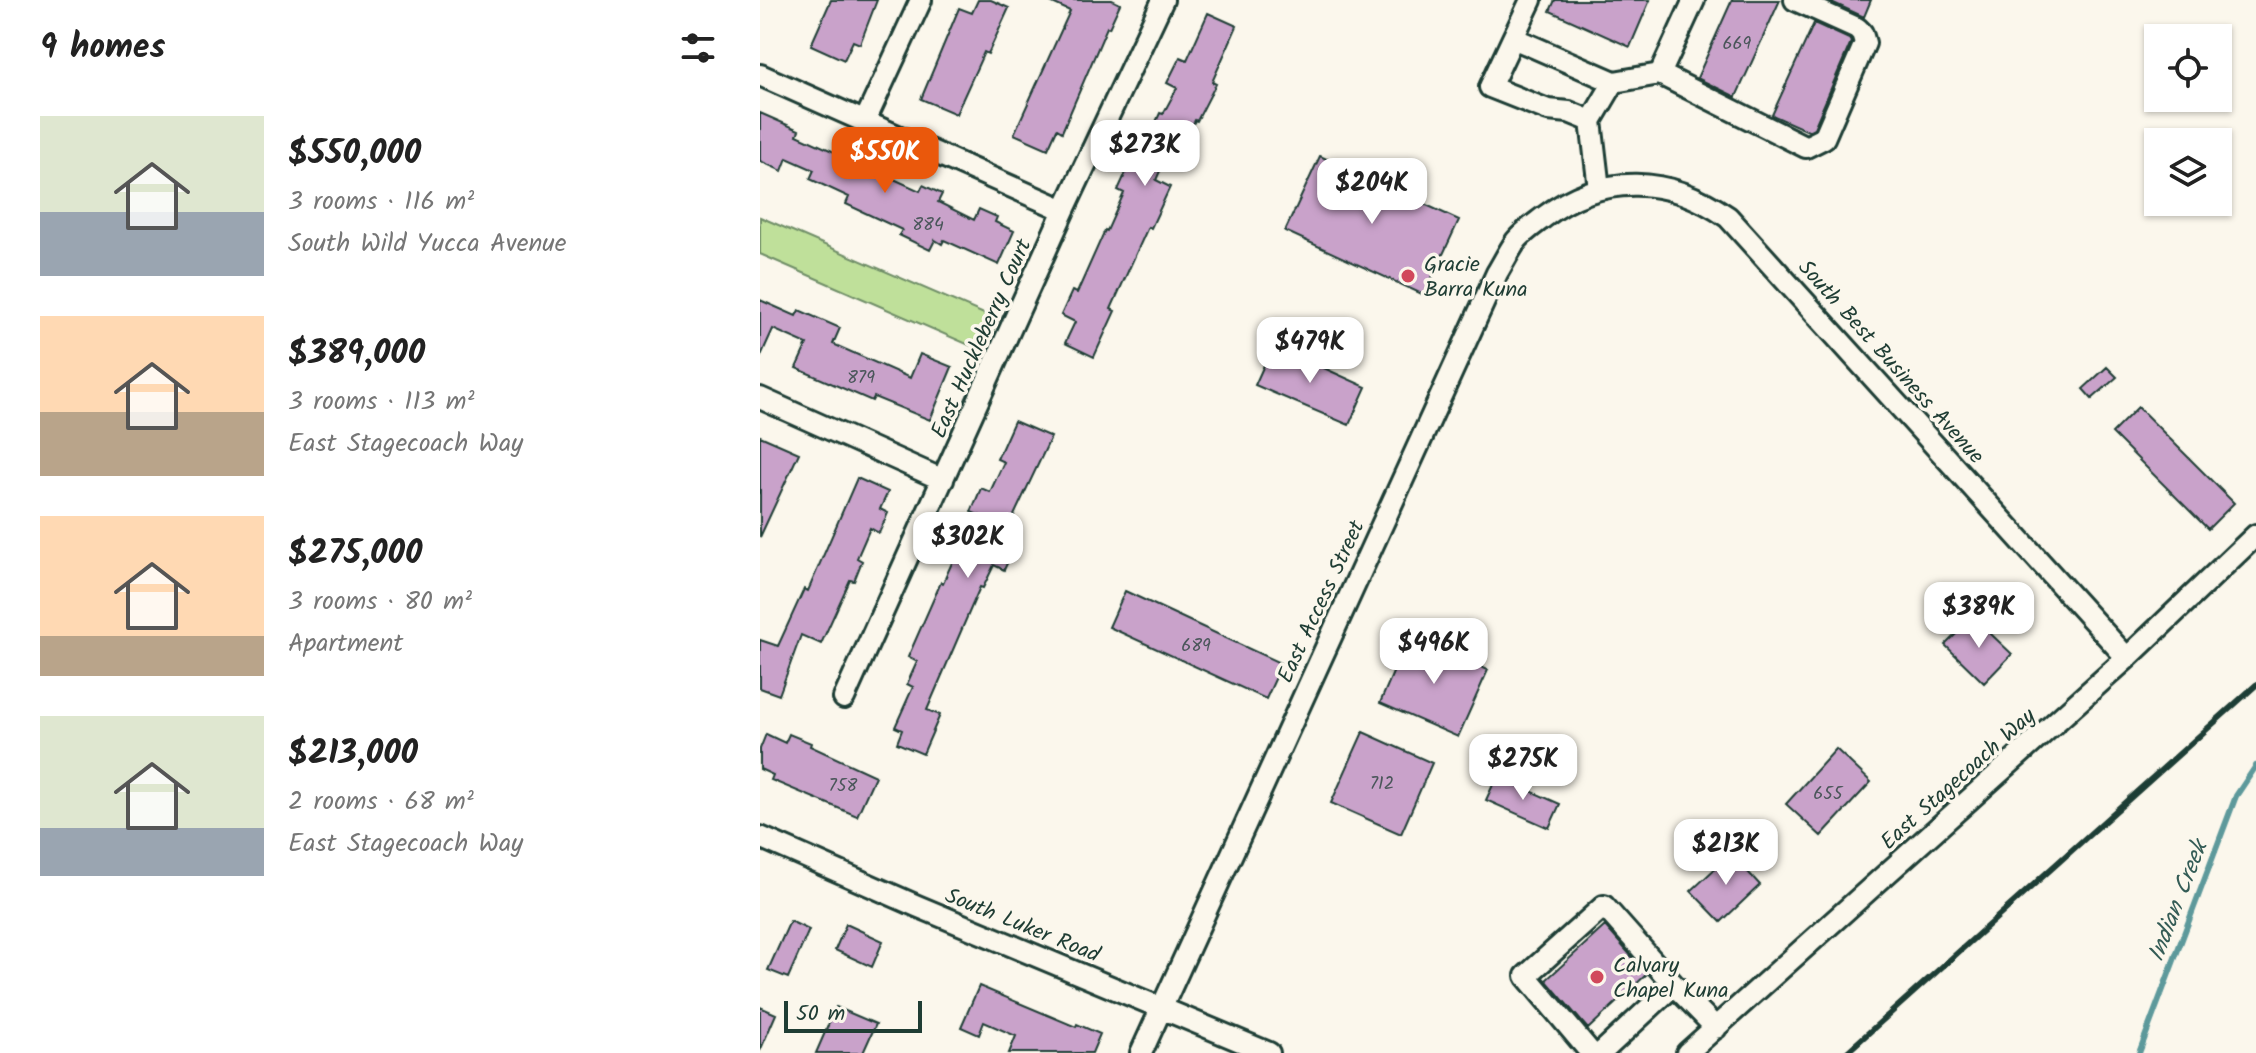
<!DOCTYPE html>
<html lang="en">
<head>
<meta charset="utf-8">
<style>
  :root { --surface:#fff; --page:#f6f6f6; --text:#222; --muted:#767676; --accent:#ea580c }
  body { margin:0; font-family:Kalam,sans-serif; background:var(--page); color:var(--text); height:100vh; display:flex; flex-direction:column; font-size:30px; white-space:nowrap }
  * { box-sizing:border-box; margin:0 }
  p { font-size:26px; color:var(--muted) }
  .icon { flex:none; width:44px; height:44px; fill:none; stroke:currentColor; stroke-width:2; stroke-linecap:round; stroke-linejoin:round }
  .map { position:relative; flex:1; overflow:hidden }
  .side { display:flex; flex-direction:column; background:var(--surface); width:760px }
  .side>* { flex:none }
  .fabs { position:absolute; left:1384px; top:24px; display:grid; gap:16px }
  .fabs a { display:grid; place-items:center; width:88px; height:88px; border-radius:0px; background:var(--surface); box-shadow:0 2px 6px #0004; font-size:40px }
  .scale { position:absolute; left:24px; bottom:20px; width:138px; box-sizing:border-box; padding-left:8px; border:4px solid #1f3d34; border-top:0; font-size:22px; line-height:28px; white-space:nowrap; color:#1f3d34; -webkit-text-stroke:6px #fbf7ec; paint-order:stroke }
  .price { position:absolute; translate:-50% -68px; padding:0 18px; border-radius:16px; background:#fff; color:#222; font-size:26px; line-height:52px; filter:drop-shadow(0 2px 4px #0008) }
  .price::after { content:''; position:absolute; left:50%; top:48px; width:24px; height:18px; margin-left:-12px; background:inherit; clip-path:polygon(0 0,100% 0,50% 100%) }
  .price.selected { background:var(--accent); color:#fff }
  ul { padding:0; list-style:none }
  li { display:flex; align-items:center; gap:24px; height:200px; padding:0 40px }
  li span { display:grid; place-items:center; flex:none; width:224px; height:160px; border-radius:0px; color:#555 }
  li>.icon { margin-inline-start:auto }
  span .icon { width:96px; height:96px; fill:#fffc; stroke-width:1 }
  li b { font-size:34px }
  h2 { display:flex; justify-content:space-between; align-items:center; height:96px; padding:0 40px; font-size:34px }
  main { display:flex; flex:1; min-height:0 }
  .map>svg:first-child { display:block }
  .green { fill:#bfe09a; stroke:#6f8e67; stroke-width:2 }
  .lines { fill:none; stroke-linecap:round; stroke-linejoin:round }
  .stream { stroke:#5d999b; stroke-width:6 }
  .building { fill:#c9a2ca; stroke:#1f3d34; stroke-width:2 }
  .minor-casing { stroke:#1f3d34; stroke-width:26 }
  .minor { stroke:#fbf7ec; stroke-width:20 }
  .rail { stroke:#1f3d34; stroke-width:6 }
  .poi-dot { fill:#d1495b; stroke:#fbf7ec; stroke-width:3 }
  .labels { text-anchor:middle; stroke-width:7; stroke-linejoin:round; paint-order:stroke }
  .number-label { font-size:18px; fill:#4a565a }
  .poi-label { font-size:22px; fill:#1f3d34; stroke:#fbf7ec; text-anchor:start }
  .street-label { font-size:22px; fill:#1f3d34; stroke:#fbf7ec }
  .water-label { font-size:24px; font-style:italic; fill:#345c56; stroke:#fbf7ec }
</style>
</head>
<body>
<main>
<section class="side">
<h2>9 homes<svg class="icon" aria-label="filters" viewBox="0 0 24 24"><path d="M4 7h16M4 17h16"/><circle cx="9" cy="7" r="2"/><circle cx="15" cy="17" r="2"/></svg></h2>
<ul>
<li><span style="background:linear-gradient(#dfe7d0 60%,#9aa5b1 0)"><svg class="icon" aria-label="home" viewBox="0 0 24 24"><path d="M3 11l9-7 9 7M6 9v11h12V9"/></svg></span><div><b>$550,000</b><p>3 rooms · 116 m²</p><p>South Wild Yucca Avenue</p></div></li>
<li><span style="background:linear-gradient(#ffd9b3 60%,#b9a48a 0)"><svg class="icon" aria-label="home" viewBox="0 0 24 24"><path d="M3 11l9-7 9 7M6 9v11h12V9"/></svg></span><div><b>$389,000</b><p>3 rooms · 113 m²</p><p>East Stagecoach Way</p></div></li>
<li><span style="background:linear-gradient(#ffd9b3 75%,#b9a48a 0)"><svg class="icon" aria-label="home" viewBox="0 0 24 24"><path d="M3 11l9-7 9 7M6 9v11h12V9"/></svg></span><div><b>$275,000</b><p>3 rooms · 80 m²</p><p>Apartment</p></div></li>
<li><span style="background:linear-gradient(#dfe7d0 70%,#9aa5b1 0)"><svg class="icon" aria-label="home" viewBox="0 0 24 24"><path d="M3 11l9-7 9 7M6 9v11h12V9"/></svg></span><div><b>$213,000</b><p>2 rooms · 68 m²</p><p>East Stagecoach Way</p></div></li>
</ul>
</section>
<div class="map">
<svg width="1496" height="1053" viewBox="0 0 1496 1053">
  <rect width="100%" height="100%" fill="#fbf7ec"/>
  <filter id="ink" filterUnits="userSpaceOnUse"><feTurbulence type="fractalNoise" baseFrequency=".0125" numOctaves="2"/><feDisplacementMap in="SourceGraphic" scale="16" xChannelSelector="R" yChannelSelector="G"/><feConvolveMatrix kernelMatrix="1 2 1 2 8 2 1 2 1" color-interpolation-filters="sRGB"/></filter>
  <g filter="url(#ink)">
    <path class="green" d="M0,217l238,103 -15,31 -223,-97z"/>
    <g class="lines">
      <path class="stream" d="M1379,1053l97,-257 20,-30"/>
    </g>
    <path class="building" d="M71,0h46l-17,44 -7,-3 -9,19 -33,-15z
      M218,0h13l18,8 -21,46 -4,-2 -28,62 -35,-15 38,-91 13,5z
      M286,0h66l8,4 -11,24 -2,-1 -45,105 -5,-3 -9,20 -34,-15 56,-123z
      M795,0h95l-20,47 -80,-36z
      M972,0h48l-44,97 -39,-19z
      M1067,0h44l-7,17z
      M448,13l29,13 -25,56 4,2 -19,37 -2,-1 -17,37 -10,-4 -12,27 14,7 -19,41 -3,-1 -37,82 4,2 -21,46 -29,-14 10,-21 -14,-7 11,-24 5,2 28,-63 2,1 17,-38 -6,-3 10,-22 6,3 26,-58 3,1 14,-26 -10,-5 13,-26 7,3z
      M1054,23l35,16 2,3 -37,86 -6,3 -36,-16z
      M0,113l39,17 -2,5 123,56 3,-6 19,9 -4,8 36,18 5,-11 18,8 -2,5 19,9 -15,34 -55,-25 -2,4 -7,-4 -5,10 -31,-15 3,-5 -56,-26 3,-7 -39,-18 4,-9 -27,-12 -5,13 -22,-10z
      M560,156l139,64 -35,75 -139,-64z
      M0,300l36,16 3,-6 41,18 -7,16 77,34 10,-24 32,13 -22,53 -56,-23 -2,4 -76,-33 11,-24 -34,-15 -13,29z
      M513,345l93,42 -17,38 -94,-40z
      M1347,367l10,10 -25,22 -9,-10z
      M1378,407l96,96 -26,26 -96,-96z
      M254,421l37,16 -49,104 13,5 -11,24 -10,-5 -11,23 -3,-1 -53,123 13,5 -17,39 -26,-11 5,-13 -7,-3 18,-40 -6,-3 10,-22 -9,-5 33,-75 2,1 16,-36 6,3 16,-34 -10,-4 10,-24 9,4 14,-30 -7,-3z
      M0,436l39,17 -39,84z
      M97,478l31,14 -8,17 8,4 -9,20 -9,-5 -13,30 5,3 -8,20 -4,-1 -29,64 -20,-9 -22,60 -19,-7v-48l18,6 26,-57 4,2z
      M365,591l157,73 -16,35 -157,-72z
      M1213,617l39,37 -28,29 -39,-38z
      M649,635l79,35 -30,67 -78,-34z
      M603,732l69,31 -31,71 -70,-31z
      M6,734l19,9 4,-9 22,9 -1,3 65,30 -18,40 -86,-36 2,-5 -13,-6v-20z
      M1076,749l35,33 -50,54 -35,-32z
      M737,776l63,28 -11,24 -63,-28z
      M968,850l32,35 -39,37 -30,-31 29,-27 -3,-4z
      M30,921l19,9 -21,48 -20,-8z
      M86,924l37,17 -11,26 -37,-17z
      M845,926l42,48 -59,55 -42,-49z
      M219,986l97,41 1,-3 23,10 -8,19h-83l7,-17 -32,-14 -5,13 -18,-8z
      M0,1007l16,7 -16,37z
      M76,1007l40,17 -13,29h-47z"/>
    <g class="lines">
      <g class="minor-casing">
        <path id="minor" d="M771,0l-18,38 101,44
          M753,38l-23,49 58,23 21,2 22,9
          M900,74l146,73 18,-9 41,-95 -3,-10 -5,-5 -62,-28
          M0,75l304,135
          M105,121l56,-121
          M839,189l-8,-68 23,-39 46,-8 34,-74
          M0,398l183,82
          M84,698l220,-488 99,-210
          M0,837l157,69 352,147
          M381,1053l356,-780c6,-10 12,-22 19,-32 7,-9 19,-17 28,-24 59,-45 125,-41 184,0l399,441
          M831,1053l-65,-77 78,-70 70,79
          M841,1053l73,-68 42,43
          M927,1053l440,-395 129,-123"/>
      </g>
      <use href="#minor" class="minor"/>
      <path class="rail" d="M1086,1053l410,-368"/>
    </g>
  </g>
  <g class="poi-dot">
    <circle cx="648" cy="276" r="8"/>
    <circle cx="837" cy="977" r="8"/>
  </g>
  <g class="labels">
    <g class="number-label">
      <text x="977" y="49">669</text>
      <text x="168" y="230">884</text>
      <text x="101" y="383">879</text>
      <text x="436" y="651">689</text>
      <text x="622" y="789">712</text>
      <text x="83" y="791">758</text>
      <text x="1068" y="799">655</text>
    </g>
    <g class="poi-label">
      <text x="664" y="271">Gracie<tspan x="664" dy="25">Barra Kuna</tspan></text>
      <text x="853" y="972">Calvary<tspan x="853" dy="25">Chapel Kuna</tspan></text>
    </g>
    <g class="street-label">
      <text transform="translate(220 338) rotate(-66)" y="8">East Huckleberry Court</text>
      <text transform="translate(1132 361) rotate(48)" y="8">South Best Business Avenue</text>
      <text transform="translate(560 601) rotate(-65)" y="8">East Access Street</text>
      <text transform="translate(1197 778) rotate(-42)" y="8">East Stagecoach Way</text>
      <text transform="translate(263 924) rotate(22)" y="8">South Luker Road</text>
    </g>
    <g class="water-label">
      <text transform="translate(1417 901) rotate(-69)" y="8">Indian Creek</text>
    </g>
  </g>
</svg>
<div class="fabs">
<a><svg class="icon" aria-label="locate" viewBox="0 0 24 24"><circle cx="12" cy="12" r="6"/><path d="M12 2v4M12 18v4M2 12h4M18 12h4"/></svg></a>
<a><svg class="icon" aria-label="layers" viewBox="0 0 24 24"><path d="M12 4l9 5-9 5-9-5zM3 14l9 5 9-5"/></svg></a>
</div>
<div class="scale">50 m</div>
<b class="price" style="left:385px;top:188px">$273K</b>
<b class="price selected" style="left:125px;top:195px">$550K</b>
<b class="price" style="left:612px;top:226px">$204K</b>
<b class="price" style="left:550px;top:385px">$479K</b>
<b class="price" style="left:208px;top:580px">$302K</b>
<b class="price" style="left:1219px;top:650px">$389K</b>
<b class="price" style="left:674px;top:686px">$496K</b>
<b class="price" style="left:763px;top:802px">$275K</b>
<b class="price" style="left:966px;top:887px">$213K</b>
</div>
</main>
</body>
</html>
